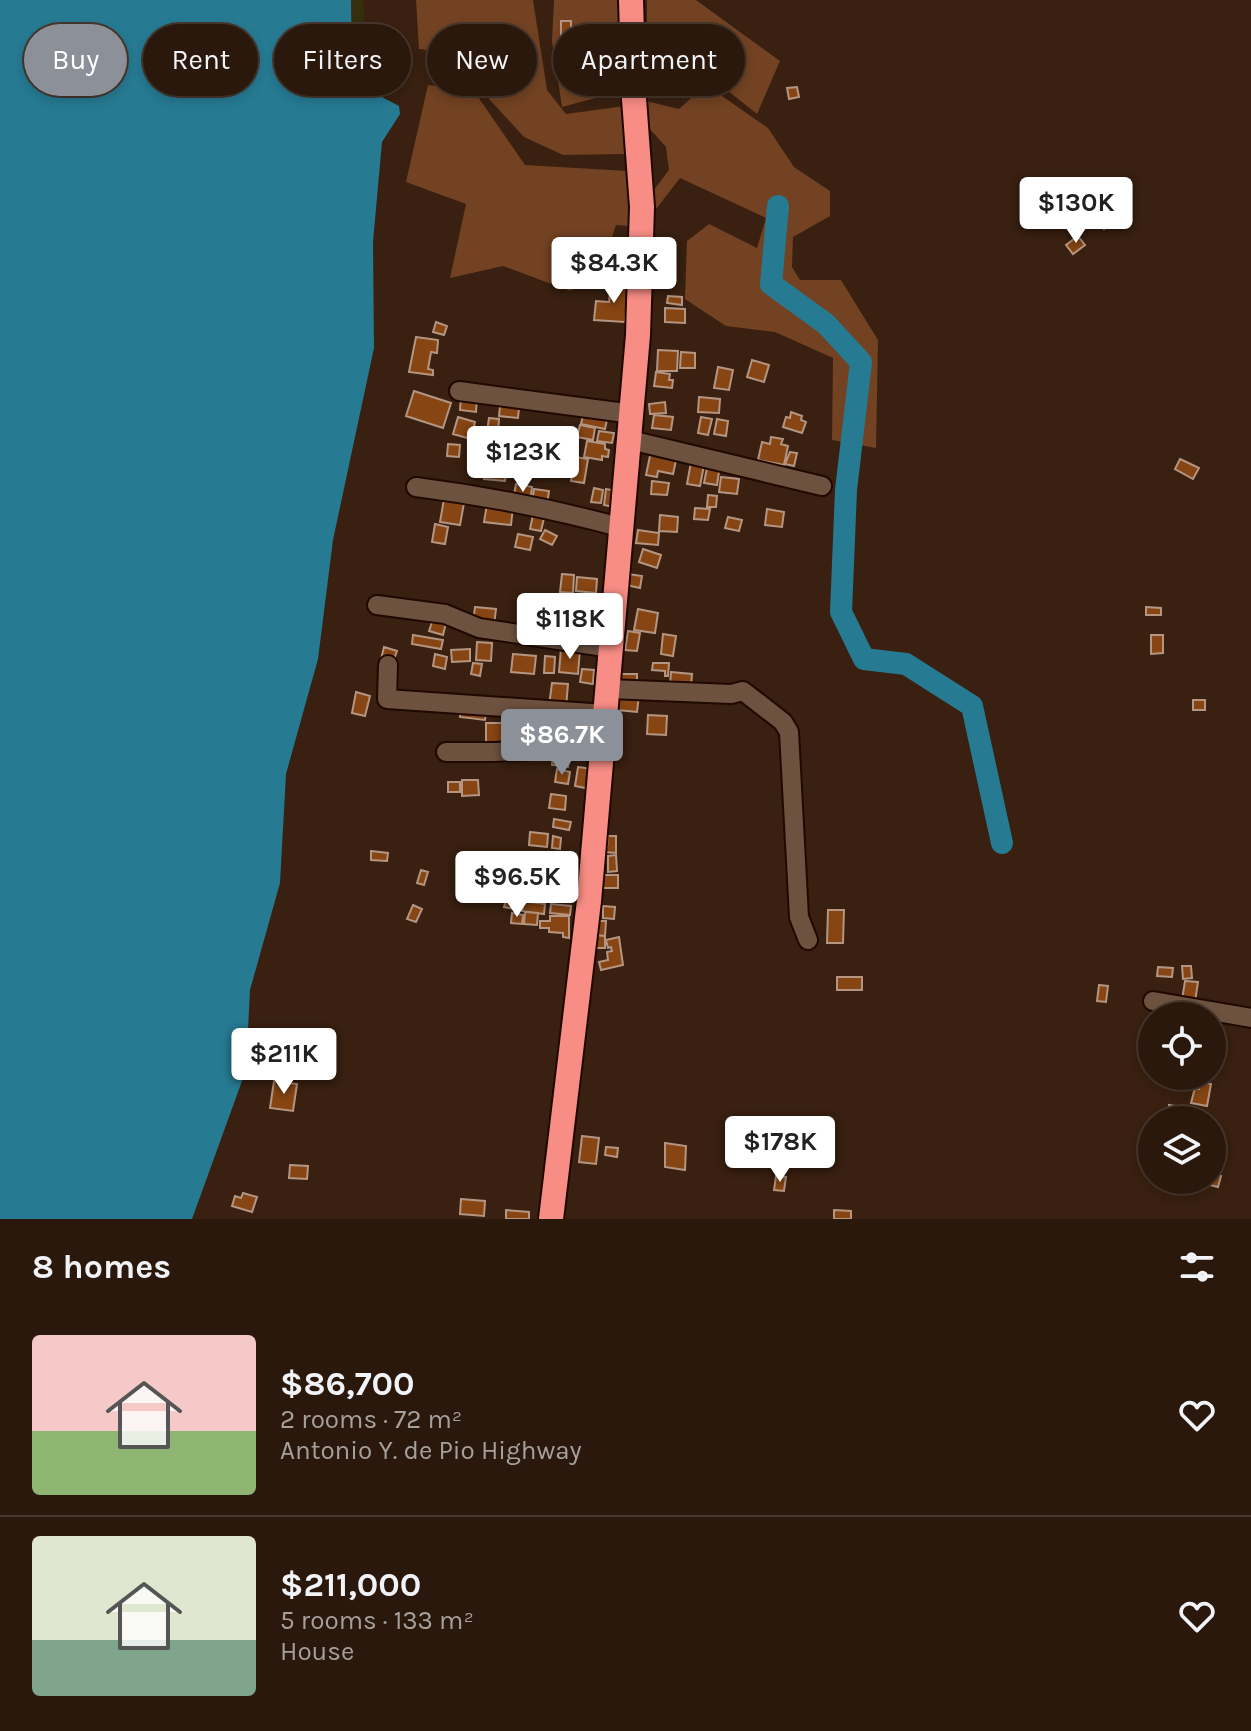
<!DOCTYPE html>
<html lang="en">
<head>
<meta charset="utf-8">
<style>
  :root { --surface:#2b180c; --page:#37251a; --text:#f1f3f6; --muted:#a6a09d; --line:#47372d; --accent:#8c9099 }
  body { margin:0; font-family:Karla,sans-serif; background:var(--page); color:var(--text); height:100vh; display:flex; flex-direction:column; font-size:30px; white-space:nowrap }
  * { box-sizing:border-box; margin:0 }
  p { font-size:26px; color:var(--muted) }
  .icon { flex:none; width:44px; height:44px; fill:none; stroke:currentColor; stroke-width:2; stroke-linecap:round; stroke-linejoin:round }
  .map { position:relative; height:1219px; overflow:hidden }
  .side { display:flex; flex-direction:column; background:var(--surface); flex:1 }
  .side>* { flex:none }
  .guide { position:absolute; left:24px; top:24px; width:800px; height:72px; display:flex; gap:16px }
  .fabs { position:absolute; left:1138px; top:1002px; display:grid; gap:16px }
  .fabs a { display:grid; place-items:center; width:88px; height:88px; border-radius:50%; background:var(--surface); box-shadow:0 4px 12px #0003,0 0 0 2px var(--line); font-size:40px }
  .price { position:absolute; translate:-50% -68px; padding:0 18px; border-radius:8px; background:#fff; color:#222; font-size:26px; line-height:52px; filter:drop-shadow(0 2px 4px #0008) }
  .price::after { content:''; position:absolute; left:50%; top:48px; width:24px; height:18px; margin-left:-12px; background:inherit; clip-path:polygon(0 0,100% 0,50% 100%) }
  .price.selected { background:var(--accent); color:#fff }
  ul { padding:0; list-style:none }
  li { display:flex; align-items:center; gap:24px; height:200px; padding:0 32px }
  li+li { border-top:2px solid var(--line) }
  li span { display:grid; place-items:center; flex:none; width:224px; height:160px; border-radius:8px; color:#555 }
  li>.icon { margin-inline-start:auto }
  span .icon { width:96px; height:96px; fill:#fffc; stroke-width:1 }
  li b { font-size:34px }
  h2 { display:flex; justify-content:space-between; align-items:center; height:96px; padding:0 32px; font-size:34px }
  .chip { padding:0 28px; border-radius:36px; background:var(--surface); box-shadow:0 4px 12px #0003,0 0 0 2px var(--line); font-size:28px; line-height:72px }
  .chip.selected { background:var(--accent); color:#fff }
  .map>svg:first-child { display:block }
  .green { fill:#724222 }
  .sand { fill:#362e0d }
  .water { fill:#267a92 }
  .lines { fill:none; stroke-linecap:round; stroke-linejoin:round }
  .river { stroke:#267a92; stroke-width:22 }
  .building { fill:#864513; stroke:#b49582; stroke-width:2 }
  .minor-casing { stroke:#1f0900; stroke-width:22 }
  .highway-casing { stroke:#1f0900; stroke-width:28 }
  .minor { stroke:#6e5240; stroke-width:18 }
  .highway { stroke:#f78d85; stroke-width:24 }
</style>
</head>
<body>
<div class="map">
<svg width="1251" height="1219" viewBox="0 0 1251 1219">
  <rect width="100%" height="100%" fill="#392010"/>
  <path class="green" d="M416,0h117l14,90 19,24 59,-8v48l-62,1 -39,-18 -44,-48 -26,-15 -6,-22 -29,-3z
    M554,0h68l7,89 -67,18 -10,-66z
    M647,0h49l84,61 -23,53 -64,-51 -46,29z
    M428,85l46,6 51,74 102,6 3,55 -14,-1 -13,40 -33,26 -67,-25 -53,12 16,-74 -60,-22z
    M706,85l62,43 26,39 36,24v25l-37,21 -1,30 8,13h41l37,60 -2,108 -44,-8 1,-82 -58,-26 -49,-6 -41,-27 2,-58 22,-17 48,24 9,-30 -86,-40 -27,35v-22l16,-21 -3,-23 -17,-19 -3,-27 33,8z"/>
  <path class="sand" d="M351,0h12l3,41 7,8h13l-17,26 -17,-16z"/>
  <path class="water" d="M0,0h351l1,59 17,16 3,13 6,7 21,11 1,8 -18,28 -9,100 1,106 -41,192 -15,119 -32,115 -6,109 -30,107 -4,80 -54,149h-192z"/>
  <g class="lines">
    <path class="river" d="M778,206l-7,78 55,40 35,38 -15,128 -5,122 23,47 42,5 66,42 30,137"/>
  </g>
  <path class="building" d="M561,21h10v19h-10z
    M586,53h10l1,12 -10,1z
    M606,54l1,12h-9l-1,-11z
    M580,68l1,14h-8l-1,-13z
    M596,68l1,13 -13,1 -1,-12z
    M609,68h11v13h-11z
    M609,68v13h-12v-12z
    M797,87l2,10 -10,2 -2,-11z
    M1112,210l6,9 -14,10 -6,-9z
    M1078,236l7,9 -12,9 -7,-9z
    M617,249l5,5 -11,10 -5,-4z
    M611,283l18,1 -4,38 -31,-2 2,-19 13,1z
    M668,296l14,1v8l-15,-2z
    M665,308l20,1v14l-20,-1z
    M436,322l11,4 -3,9 -11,-3z
    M416,337l22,3 -1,13 -6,-1 -3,17 5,1v5l-24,-3z
    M658,350l20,1 -1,20h-20z
    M681,352l14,1v15h-15z
    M752,360l17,5 -5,17 -17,-5z
    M718,367l15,3 -4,20 -15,-2z
    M656,372l14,2 -1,6h4l-1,8 -18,-2z
    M414,391l37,12 -8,25 -37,-12z
    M461,396l16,1 -1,15 -16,-2z
    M699,397l21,2 -1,14 -21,-1z
    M665,402l1,11 -16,1 -1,-10z
    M500,406l19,2 -1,10 -19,-2z
    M584,411l24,4 -3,14 -24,-5z
    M791,412l11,4 -1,4 5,2 -4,11 -19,-6 3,-10 4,1z
    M654,415l19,2 -2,13 -19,-2z
    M458,417l17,5 -4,17 -18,-5z
    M701,417l11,2 -4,16 -10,-2z
    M489,418l10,1 -1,13 -11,-1z
    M717,419l11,2 -2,15 -12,-2z
    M580,425l15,3 -2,12 -16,-3z
    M599,431l15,2 -2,10 -15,-2z
    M499,432l12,2 -2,12 -12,-2z
    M771,437l12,2 -2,5 7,2 -4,19 -26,-5 4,-18 8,2z
    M587,441l18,3v5l4,1 -1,7 -6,-1v4l-18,-3z
    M471,443l44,5 -3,19h-5l-2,14 -21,-2 2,-16 -17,-2z
    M448,444l12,1 -1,12 -12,-1z
    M651,451l26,5 -4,18 -15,-3 -1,6 -11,-2z
    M790,452l7,1 -3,13 -9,-2z
    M575,457l13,2 -4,24 -13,-2z
    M1180,459l19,9 -6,11 -18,-10z
    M691,462l13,3 -4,21 -13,-2z
    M708,463l12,2 -3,20 -13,-2z
    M721,477l18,2 -2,15 -18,-2z
    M652,481l17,2 -2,12 -16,-1z
    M516,484l16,3 -2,16 -17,-3z
    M594,488l9,2 -2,13 -10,-1z
    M534,489l15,2 -2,14 -15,-2z
    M606,489l11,2 -3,16 -10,-2z
    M708,495l9,1 -1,11h-9z
    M444,499l20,4 -4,22 -20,-3z
    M487,504l26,3 -2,18 -27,-3z
    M695,508l15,1 -2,11 -14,-1z
    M767,509l17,3 -2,15 -17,-2z
    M533,515l11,3 -3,13 -11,-2z
    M660,515l18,2 -1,15 -18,-1z
    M728,517l14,3 -3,11 -14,-3z
    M435,524l13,3 -3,17 -13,-2z
    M545,530l12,6 -5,9 -12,-6z
    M638,530l21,3 -1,12 -22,-2z
    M518,534l15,3 -3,13 -15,-3z
    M643,549l18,6 -4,13 -18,-6z
    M562,574l12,1 -1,18 -13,-1z
    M628,574l14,2 -2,12 -14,-3z
    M577,577l20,2 -1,14 -20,-2z
    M583,594l23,2 -2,14 -23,-2z
    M556,597l17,1 -1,14 -17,-2z
    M475,607l21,2 -2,16 -21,-2z
    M1146,607l15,1v7h-15z
    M638,609l20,4 -3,20 -21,-3z
    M582,615l17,2 -2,23 -17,-1z
    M433,619l13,4 -3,12 -14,-4z
    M551,619l18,1 -1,14 -18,-1z
    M628,631l12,2 -3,18 -12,-1z
    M663,634l13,2 -3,20 -12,-2z
    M413,635l30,5 -2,9 -29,-5z
    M1151,635h12v18l-12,1z
    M477,642l15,1 -1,18 -15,-1z
    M384,647l13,4 -4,11 -12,-3z
    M561,648l19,1 -2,25 -19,-2z
    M470,649v12l-18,1 -1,-12z
    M435,654l12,3 -2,12 -12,-3z
    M513,654l23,2 -2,18 -23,-2z
    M545,656l10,1 -1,16h-10z
    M473,663l9,1 -2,12 -9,-2z
    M653,663h16l-1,13h-3v-5l-13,-1z
    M582,669l12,1 -1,14 -13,-2z
    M671,672l21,2 -1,13 -21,-2z
    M619,674h18v12l-18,-1z
    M552,683l16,1 -2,24 -17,-2z
    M356,692l14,4 -5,20 -13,-3z
    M619,693l20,2 -2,17 -20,-2z
    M1193,700h12v10h-12z
    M461,709l25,3 -1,8 -25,-3z
    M648,715l19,1 -1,19 -19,-1z
    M524,722l19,2 -2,23 -19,-2z
    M486,723h17v21h-17z
    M553,725l12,1 -1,21h-12z
    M568,727l18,1 -1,12 -18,-1z
    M553,753l17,2 -2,12 -16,-2z
    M578,767l15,2 -3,20 -15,-3z
    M557,769l13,3 -2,12 -13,-2z
    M462,780h16l1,15 -17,1z
    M448,782h12v10h-12z
    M551,794l15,2 -1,14 -16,-2z
    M554,819l17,3 -2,8 -16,-3z
    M530,832l18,2 -1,13 -18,-2z
    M553,836l8,2 -1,11 -8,-1z
    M608,836h8v17l-12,-1v-5h3z
    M371,851l17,2 -1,8 -16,-1z
    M616,855l1,16 -9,1v-16z
    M421,870l7,2 -4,13 -7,-2z
    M602,875h16v13h-16z
    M509,891l14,3 -4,16 -15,-3z
    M524,901l21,3 -1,10 -22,-3z
    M551,904l20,2 -1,9 -20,-2z
    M413,905l9,4 -6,13 -9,-3z
    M603,906l12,1 -1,12 -11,-1z
    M828,910h16l-1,33h-16z
    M525,912l13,1 -1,12 -13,-1z
    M512,913l11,2 -1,9 -11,-1z
    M550,916h19v22l-6,-1v-4l-14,-1v-4h-9v-7h10z
    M595,921h11l-1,15 -11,-1z
    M594,935l11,1v12h-11z
    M619,937l4,28 -22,5 -2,-8 9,-2 -1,-8 5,-1 -1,-4 -3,1 -2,-8z
    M1182,966h9l1,12 -9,1z
    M1158,967l15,1 -1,9 -15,-1z
    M837,977h25v13h-25z
    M1185,981l13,1 -3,20 -13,-2z
    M1099,985l9,1 -2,16 -9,-1z
    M274,1081l23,3 -4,27 -23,-3z
    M1201,1082l10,2 -4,22 -16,-3 4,-15 4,1z
    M1169,1105l14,2 -1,8 -14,-1z
    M1189,1111l16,5 -1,3 3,1h-21z
    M582,1136l17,2 -3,26 -17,-2z
    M665,1143l21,3 -1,24 -20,-3z
    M606,1147l12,1 -1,9 -12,-2z
    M290,1165l18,1 -1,13 -18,-1z
    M1212,1173l9,3 -3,11 -16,-4 1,-3h9z
    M776,1176l10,1 -2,14 -10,-1z
    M243,1193l14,4 -5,15 -20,-6 3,-10 6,2z
    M461,1199l24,2 -1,15 -24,-2z
    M506,1210l23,2v7h-23z
    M834,1210l17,1v8h-17z"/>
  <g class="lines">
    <g class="minor-casing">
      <path id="minor" d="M459,391l174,23
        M630,440l192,46
        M416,487c70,9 138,22 207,41
        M377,605l68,9 34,14 132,20
        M388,665l-1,34 219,15
        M609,689l122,5 12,-3 40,31 6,10 10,185 9,23
        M446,752h48l109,-5
        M1153,1001l98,17"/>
    </g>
    <g class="highway-casing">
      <path id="highway" d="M551,1219l38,-318 49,-566 4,-128 -8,-108 -3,-99"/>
    </g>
    <use href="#minor" class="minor"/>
    <use href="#highway" class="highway"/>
  </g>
</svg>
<div class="fabs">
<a><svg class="icon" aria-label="locate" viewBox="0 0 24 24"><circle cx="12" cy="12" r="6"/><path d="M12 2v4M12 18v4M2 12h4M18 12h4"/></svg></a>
<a><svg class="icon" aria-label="layers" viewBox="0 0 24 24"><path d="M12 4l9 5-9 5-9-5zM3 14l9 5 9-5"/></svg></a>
</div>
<b class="price" style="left:1076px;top:245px">$130K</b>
<b class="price" style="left:614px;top:305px">$84.3K</b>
<b class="price" style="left:523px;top:494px">$123K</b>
<b class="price" style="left:570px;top:661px">$118K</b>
<b class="price selected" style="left:562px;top:777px">$86.7K</b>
<b class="price" style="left:517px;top:919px">$96.5K</b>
<b class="price" style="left:284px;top:1096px">$211K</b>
<b class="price" style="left:780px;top:1184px">$178K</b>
<div class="guide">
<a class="chip selected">Buy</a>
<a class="chip">Rent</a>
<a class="chip">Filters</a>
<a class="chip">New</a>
<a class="chip">Apartment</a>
</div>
</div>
<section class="side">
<h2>8 homes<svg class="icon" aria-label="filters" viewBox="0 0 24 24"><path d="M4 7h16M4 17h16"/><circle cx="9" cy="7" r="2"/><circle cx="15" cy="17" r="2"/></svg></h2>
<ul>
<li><span style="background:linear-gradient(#f6c9c9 60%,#8fb573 0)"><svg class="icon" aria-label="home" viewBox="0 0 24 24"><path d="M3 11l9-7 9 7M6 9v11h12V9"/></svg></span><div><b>$86,700</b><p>2 rooms · 72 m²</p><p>Antonio Y. de Pio Highway</p></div><svg class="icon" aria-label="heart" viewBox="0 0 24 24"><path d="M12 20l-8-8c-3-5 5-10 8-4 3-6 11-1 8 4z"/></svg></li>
<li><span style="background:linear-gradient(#dfe7d0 65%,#7fa58c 0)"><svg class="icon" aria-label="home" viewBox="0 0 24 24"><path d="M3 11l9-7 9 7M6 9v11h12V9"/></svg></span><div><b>$211,000</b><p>5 rooms · 133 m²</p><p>House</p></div><svg class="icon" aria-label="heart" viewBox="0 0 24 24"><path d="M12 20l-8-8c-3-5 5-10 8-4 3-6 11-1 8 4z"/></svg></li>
</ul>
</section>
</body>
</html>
